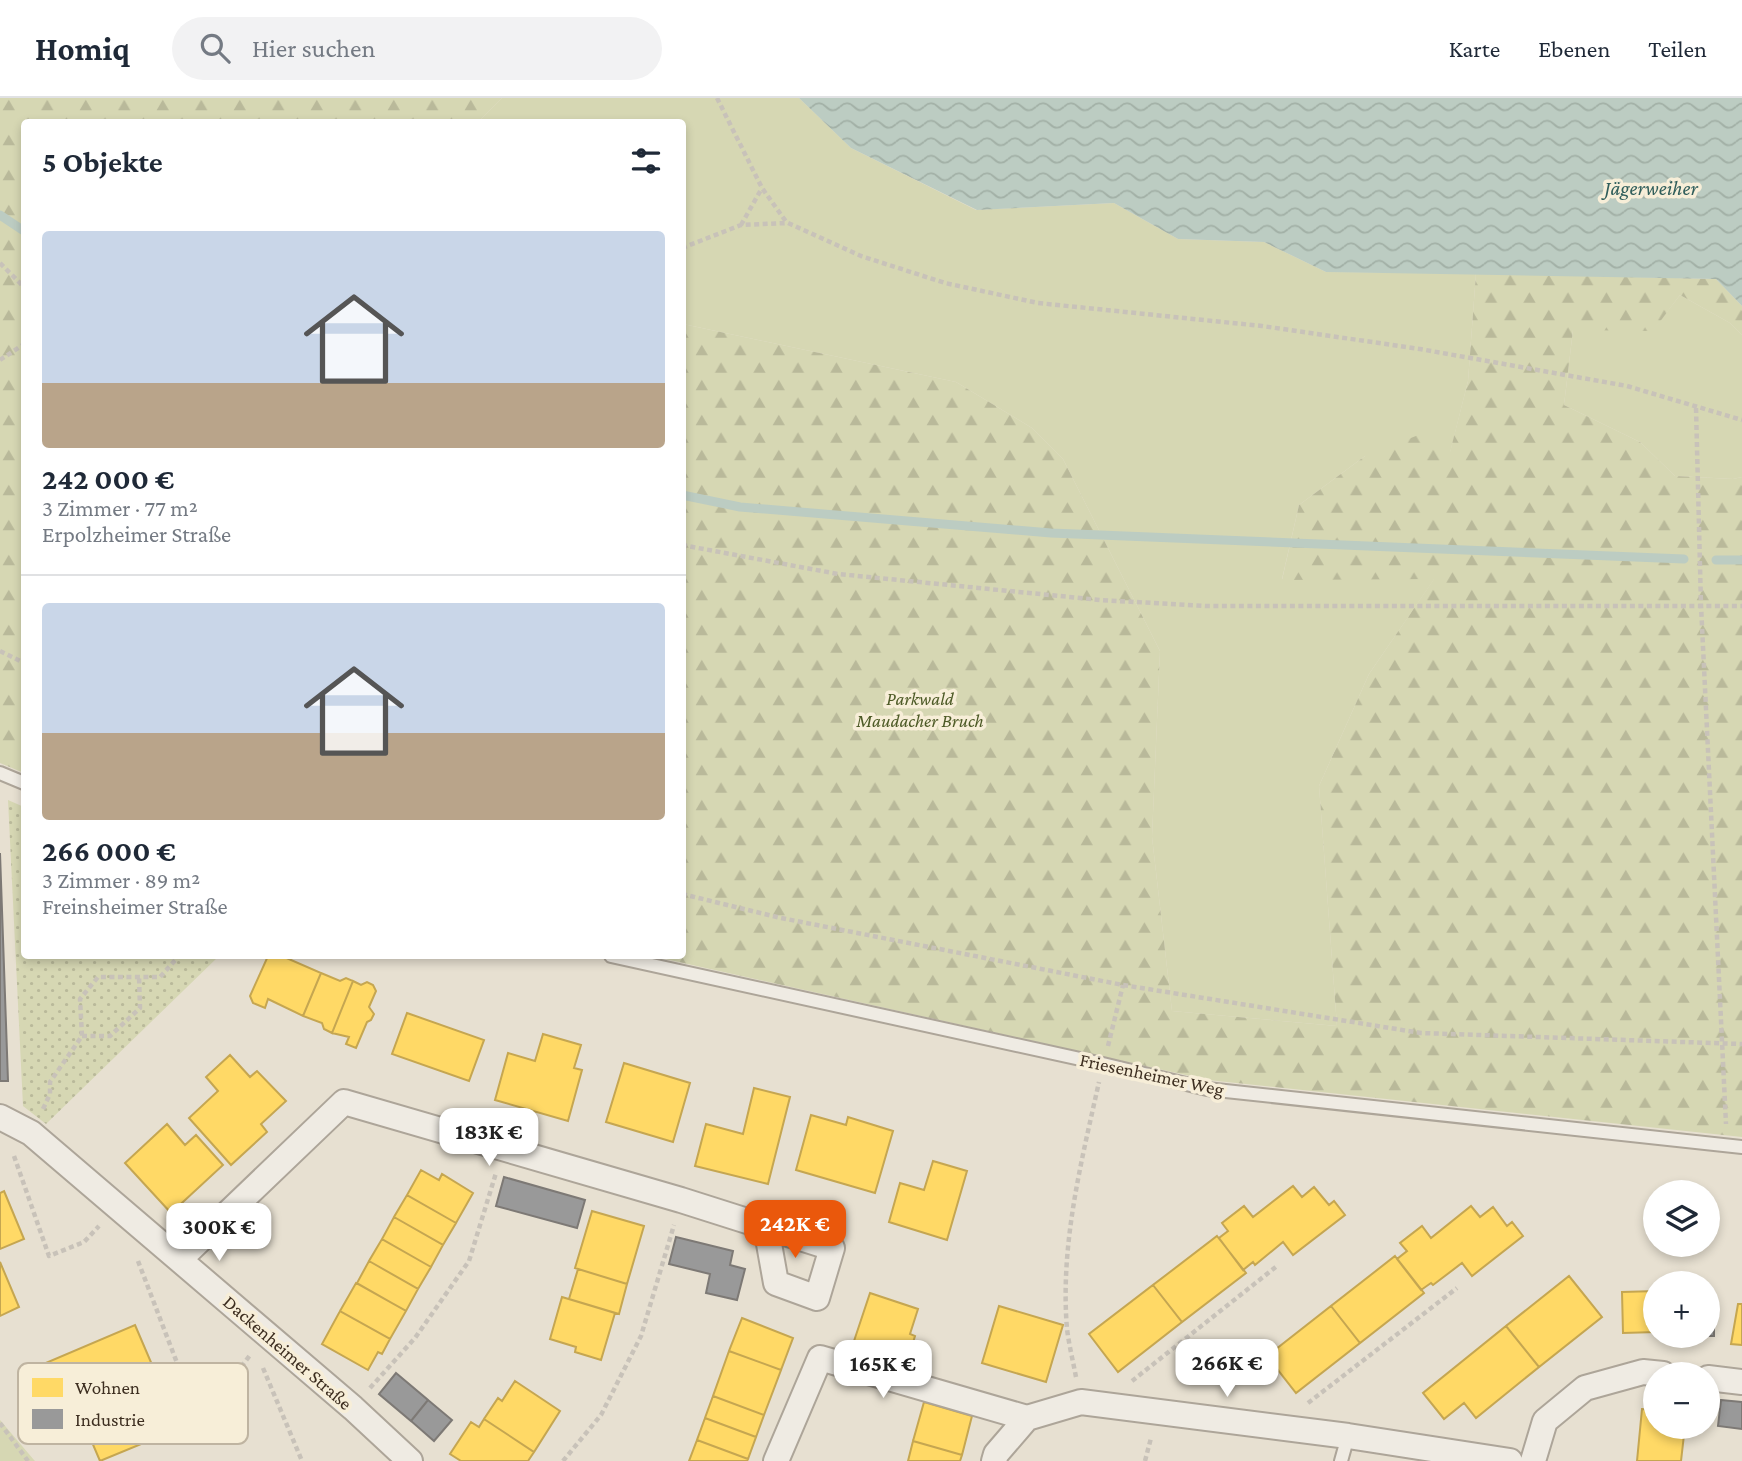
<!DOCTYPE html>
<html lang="de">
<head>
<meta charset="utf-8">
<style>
  :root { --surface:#fff; --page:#f2f2f3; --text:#1f2937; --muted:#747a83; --line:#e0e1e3; --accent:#ea580c }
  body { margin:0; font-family:"Crimson Pro",serif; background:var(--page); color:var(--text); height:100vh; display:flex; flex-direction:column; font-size:26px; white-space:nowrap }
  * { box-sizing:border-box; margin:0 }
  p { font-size:23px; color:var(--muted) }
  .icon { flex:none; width:38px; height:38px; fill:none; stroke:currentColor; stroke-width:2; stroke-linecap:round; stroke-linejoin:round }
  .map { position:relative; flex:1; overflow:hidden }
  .drawer { position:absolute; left:21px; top:21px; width:665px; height:840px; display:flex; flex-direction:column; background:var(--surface); border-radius:7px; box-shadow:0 4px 10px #0003 }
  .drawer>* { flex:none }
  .buttons { position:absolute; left:1643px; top:1082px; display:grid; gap:14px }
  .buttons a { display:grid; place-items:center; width:77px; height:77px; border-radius:50%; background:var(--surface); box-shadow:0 4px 10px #0003; font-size:35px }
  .price { position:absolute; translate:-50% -60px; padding:0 16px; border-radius:14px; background:#fff; color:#222; font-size:23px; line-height:46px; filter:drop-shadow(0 2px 4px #0008) }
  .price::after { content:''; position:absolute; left:50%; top:42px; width:21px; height:16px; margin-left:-10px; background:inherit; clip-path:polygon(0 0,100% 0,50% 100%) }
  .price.selected { background:var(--accent); color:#fff }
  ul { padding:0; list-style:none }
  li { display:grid; align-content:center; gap:14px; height:371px; padding:0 21px }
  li+li { border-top:2px solid var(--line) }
  li span { display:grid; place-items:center; height:217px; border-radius:7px; color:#555 }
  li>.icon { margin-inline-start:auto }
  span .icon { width:126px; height:126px; fill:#fffc; stroke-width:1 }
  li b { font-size:30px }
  h2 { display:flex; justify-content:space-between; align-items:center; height:84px; padding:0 21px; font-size:30px }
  header { display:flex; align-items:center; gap:42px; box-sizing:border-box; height:98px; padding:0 35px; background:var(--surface); border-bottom:2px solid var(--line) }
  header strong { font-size:33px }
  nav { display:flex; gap:38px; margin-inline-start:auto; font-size:24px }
  .search { width:490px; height:63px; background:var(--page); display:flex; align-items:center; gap:18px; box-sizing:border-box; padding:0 24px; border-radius:38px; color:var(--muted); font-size:26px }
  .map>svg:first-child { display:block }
  .grass { fill:#d6d7b3 }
  .forest { fill:url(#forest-firs) }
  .park { fill:url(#park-dots) }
  .water { fill:url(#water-waves) }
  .homes { fill:#ffd966; stroke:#c5a651; stroke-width:2 }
  .industry { fill:#999; stroke:#7d7975; stroke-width:2 }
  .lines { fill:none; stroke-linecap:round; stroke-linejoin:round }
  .stream { stroke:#bcccc2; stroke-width:9 }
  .lane-casing { stroke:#ada599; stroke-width:16 }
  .street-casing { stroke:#ada599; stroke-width:28 }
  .path { stroke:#c8c2b9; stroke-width:4.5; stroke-dasharray:5 3.5; stroke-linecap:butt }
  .lane { stroke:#efebe3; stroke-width:12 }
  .street { stroke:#efebe3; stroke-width:24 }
  .labels { text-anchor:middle; stroke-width:7; stroke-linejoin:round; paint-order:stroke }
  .park-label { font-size:19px; font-style:italic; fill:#4d5a26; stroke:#f7eed8 }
  .street-label { font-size:19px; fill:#3d2e20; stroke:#f7eed8 }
  .water-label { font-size:21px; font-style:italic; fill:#2f5d5a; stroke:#f7eed8 }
  .key { fill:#f7eed8; stroke:#bfb4a1; stroke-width:2 }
  .key-label { font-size:19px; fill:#3d2e20 }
</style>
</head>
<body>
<header>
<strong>Homiq</strong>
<div class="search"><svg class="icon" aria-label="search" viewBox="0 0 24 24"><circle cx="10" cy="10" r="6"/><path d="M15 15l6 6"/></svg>Hier suchen</div>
<nav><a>Karte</a><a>Ebenen</a><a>Teilen</a></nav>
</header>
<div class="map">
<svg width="1742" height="1363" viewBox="0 0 1742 1363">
  <defs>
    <pattern id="forest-firs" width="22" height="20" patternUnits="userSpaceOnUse" patternTransform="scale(1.75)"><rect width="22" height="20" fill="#d6d7b3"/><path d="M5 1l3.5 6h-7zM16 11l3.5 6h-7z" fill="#b9b99a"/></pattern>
    <pattern id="park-dots" width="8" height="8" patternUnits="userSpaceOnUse" patternTransform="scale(1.75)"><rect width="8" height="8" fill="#d6d7b3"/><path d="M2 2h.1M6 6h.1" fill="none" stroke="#b9b99a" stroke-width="1.8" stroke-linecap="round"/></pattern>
    <pattern id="water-waves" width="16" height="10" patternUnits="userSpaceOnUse" patternTransform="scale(1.75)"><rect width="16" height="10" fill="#bcccc2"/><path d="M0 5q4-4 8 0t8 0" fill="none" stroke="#a2b0a6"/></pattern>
  </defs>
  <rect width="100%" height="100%" fill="#e7e0d1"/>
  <path class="grass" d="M502,0h297l52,50 125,62 138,-7 64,36 86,3 62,30 150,1 -8,108 -18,72 -85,3 -66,49 -17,74 153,-1 -66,96 -50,112 18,240 -165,-15 -20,-174 8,-186 -97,-192 -31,-31 -76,-46 -273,-58 -1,-202h-204z
    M1680,197l50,28 12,12v142l-9,2 -58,-3 -35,-34 -76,-37 9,-75h80z
    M0,1322l34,40 1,1h-35z"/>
  <path class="forest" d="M0,0h502l-24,24h-454v651l-24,-10z
    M1476,175l240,6 26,27v29l-12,-12 -50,-28 -27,36 -80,-1 -9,75 76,37 35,34 58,3 9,-2v660l-534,-57 -556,-124h30l1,-632 273,58 76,46 31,31 97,192 -8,186 20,174 165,15 -18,-240 50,-112 65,-95 -152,1 17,-75 66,-49 56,-22 29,18 18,-71z"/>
  <path class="park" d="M8,702l16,7v149h195l-173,168 -23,-18z"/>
  <path class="water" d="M799,0h943v208l-26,-27 -390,-7 -62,-30 -86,-3 -64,-36 -137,7 -126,-62z"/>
  <path class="homes" d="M268,858h14l39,17 -18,43 -35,-17 -3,9 -12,-5 -3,-7z
    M321,875l19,8 6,-3 7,3 -21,52 -8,-4 -2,-6 -19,-7z
    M353,883l8,4 6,-3 6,3 3,6 -7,16 5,7 -3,6 -4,2 -11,26 -10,-4 3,-7 -17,-4z
    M407,915l77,27 -15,41 -77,-27z
    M543,936l38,11 -7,23 8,2 -14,51 -73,-21 13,-47 27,8z
    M230,957l20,22 7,-6 29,30 -25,23 6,8 -36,33 -42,-47 29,-27 -12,-14z
    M624,965l66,20 -17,59 -67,-20z
    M754,990l36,9 -22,87 -73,-18 11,-42 37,10z
    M811,1017l35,10 2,-8 45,14 -18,62 -79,-23z
    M167,1026l18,21 11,-10 27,30 -52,48 -46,-50z
    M933,1063l34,10 -20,69 -58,-18 11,-39 24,7z
    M421,1072l18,10 3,-6 31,19 -17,30 -49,-28z
    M1293,1088l9,11 12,-10 15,18 5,-4 11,14 -52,40 -10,-13 -28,23 -2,-3 -10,8 -24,-32 9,-7 -6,-8 22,-17 9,11z
    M4,1093l20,48 -24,10v-56z
    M407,1097l49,28 -13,22 -49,-28z
    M1471,1108l9,11 13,-10 14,19 5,-4 11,14 -51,40 -10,-13 -29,22 -2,-2 -10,7 -24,-31 10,-8 -7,-8 22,-17 9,12z
    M592,1113l52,15 -17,58 -52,-16z
    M394,1119l49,28 -12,22 -49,-28z
    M1217,1138l29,37 -64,49 -29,-37z
    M382,1141l49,28 -13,22 -49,-28z
    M1395,1158l29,37 -64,50 -29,-37z
    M369,1163l49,28 -12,22 -49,-28z
    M0,1164l19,45 -19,9z
    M578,1171l49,15 -8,30 -50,-15z
    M1569,1178l33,41 -63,50 -33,-41z
    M356,1185l50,28 -16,28 -50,-28z
    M1153,1187l29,37 -64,50 -29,-38z
    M1656,1193v41l-33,1 -1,-41z
    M870,1195l48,16 -8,25 5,2 -8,26 -54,-18z
    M562,1199l53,16 -14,47 -26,-8 1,-5 -26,-8z
    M1738,1206h4v41l-11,-1z
    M999,1208l64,19 -17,57 -64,-19z
    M1331,1208l29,37 -64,50 -29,-37z
    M340,1213l50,28 -8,15 -4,-2 -10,18 -46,-26z
    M742,1220l51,20 -12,32 -52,-19z
    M135,1227l21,49 -28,12 23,54 -51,21 -23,-54 -16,6 -20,-48z
    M1506,1228l33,41 -63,51 -12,-15 -20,16 -21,-26z
    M729,1253l52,19 -17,45 -51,-19z
    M515,1283l45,30 -26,41 -50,-33 14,-21 4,3z
    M713,1298l51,19 -8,22 -51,-19z
    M924,1304l48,14 -10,39 -49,-14z
    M1642,1311l14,1v16h29l-4,35h-44z
    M705,1320l51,19 -8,22 -51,-19z
    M484,1321l50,33 -6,9h-67l-11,-7 21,-32 8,5z
    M697,1342l51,19 -1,2h-58z
    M913,1343l49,14 -2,6h-52z"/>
  <path class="industry" d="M0,755l8,228h-8z
    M504,1079l81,23 -8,28 -81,-22z
    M676,1139l57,14 -3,14 15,4 -8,31 -31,-7 4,-19 -41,-10z
    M1714,1213v25h-15l9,-1v-23z
    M396,1275l32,27 -17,21 -32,-27z
    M428,1302l24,20 -18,21 -23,-20z
    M1721,1302l21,2v27l-24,-3z"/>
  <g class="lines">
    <path class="stream" d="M0,117l24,16
      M682,397l58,12 311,26 633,26
      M1716,462h26"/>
    <g class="lane-casing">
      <path id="lane" d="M0,675l24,10
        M611,858l492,108 104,25 535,58
        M1341,1363l7,-25"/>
    </g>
    <g class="street-casing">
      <path id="street" d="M0,1019l31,16 322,275 57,53
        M180,1161l164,-157 337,98 151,48 -15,50 -41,-15 -10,-56
        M1708,1280l34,4
        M776,1363l44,-103 207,60
        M994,1363l2,-7 31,-36 54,-16 267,34 162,25
        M1533,1363l12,-40 40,-33 58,-16 20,2"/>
    </g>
    <path class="path" d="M717,0l45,90 25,35
      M682,74l2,-7
      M741,127l21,-37
      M682,150l59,-23 47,-2 73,33 84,27 93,20 224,23 158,23 207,37 115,34
      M0,165l24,24
      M0,262l24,-16
      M1696,310l5,197 25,519
      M682,447l156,29 262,26 106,6h536
      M0,553l24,12
      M682,796l99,24 342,67 298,48 321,11
      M82,938h28l30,-28 -1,-32
      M1108,948l15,-61
      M43,1011l7,-15v-12l32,-46 -2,-37 18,-22h62l19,-21
      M14,1058l35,100 35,-14 15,-16
      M138,1163l49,128 54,-22 10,-13
      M263,1270l39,93
      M1076,1279c-3,-16 -7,-32 -9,-48 -7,-84 14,-166 32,-247
      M1132,1283l145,-115
      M370,1290l45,-50 54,-77 27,-88
      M1308,1305l149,-115
      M0,1325l28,38
      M563,1363l38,-46 40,-79 33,-111
      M1145,1363l6,-23"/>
    <use href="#lane" class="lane"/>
    <use href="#street" class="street"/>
  </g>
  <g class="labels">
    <g class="park-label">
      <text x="920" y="607">Parkwald<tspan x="920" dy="22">Maudacher Bruch</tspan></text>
    </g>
    <g class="street-label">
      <text transform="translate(1152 976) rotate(12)" y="7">Friesenheimer Weg</text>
      <text transform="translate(288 1254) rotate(41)" y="7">Dackenheimer Straße</text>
    </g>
    <g class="water-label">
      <text x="1651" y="97">Jägerweiher</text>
    </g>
  </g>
  <rect x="18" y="1265" width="230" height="81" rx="10" class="key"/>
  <rect x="32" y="1280" width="31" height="19" fill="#ffd966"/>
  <rect x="32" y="1311" width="31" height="20" fill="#999"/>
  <g class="key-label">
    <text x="75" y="1296">Wohnen</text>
    <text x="75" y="1328">Industrie</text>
  </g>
</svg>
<div class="buttons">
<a><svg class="icon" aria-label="layers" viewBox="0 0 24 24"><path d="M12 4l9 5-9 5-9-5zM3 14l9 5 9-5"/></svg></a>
<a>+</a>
<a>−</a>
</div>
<b class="price" style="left:489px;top:1070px">183K €</b>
<b class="price selected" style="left:795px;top:1162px">242K €</b>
<b class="price" style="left:219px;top:1165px">300K €</b>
<b class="price" style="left:1227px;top:1301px">266K €</b>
<b class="price" style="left:883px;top:1302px">165K €</b>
<section class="drawer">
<h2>5 Objekte<svg class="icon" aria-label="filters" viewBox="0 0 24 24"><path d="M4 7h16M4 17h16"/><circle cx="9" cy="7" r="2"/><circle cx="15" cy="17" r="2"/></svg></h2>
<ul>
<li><span style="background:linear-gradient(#c9d6e8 70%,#b9a48a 0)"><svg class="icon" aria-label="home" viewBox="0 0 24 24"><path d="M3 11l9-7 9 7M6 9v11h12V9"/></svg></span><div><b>242 000 €</b><p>3 Zimmer · 77 m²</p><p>Erpolzheimer Straße</p></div></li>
<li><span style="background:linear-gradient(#c9d6e8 60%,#b9a48a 0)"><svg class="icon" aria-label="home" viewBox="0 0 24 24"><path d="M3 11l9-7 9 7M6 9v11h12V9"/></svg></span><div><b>266 000 €</b><p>3 Zimmer · 89 m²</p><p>Freinsheimer Straße</p></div></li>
</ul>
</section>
</div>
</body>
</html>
